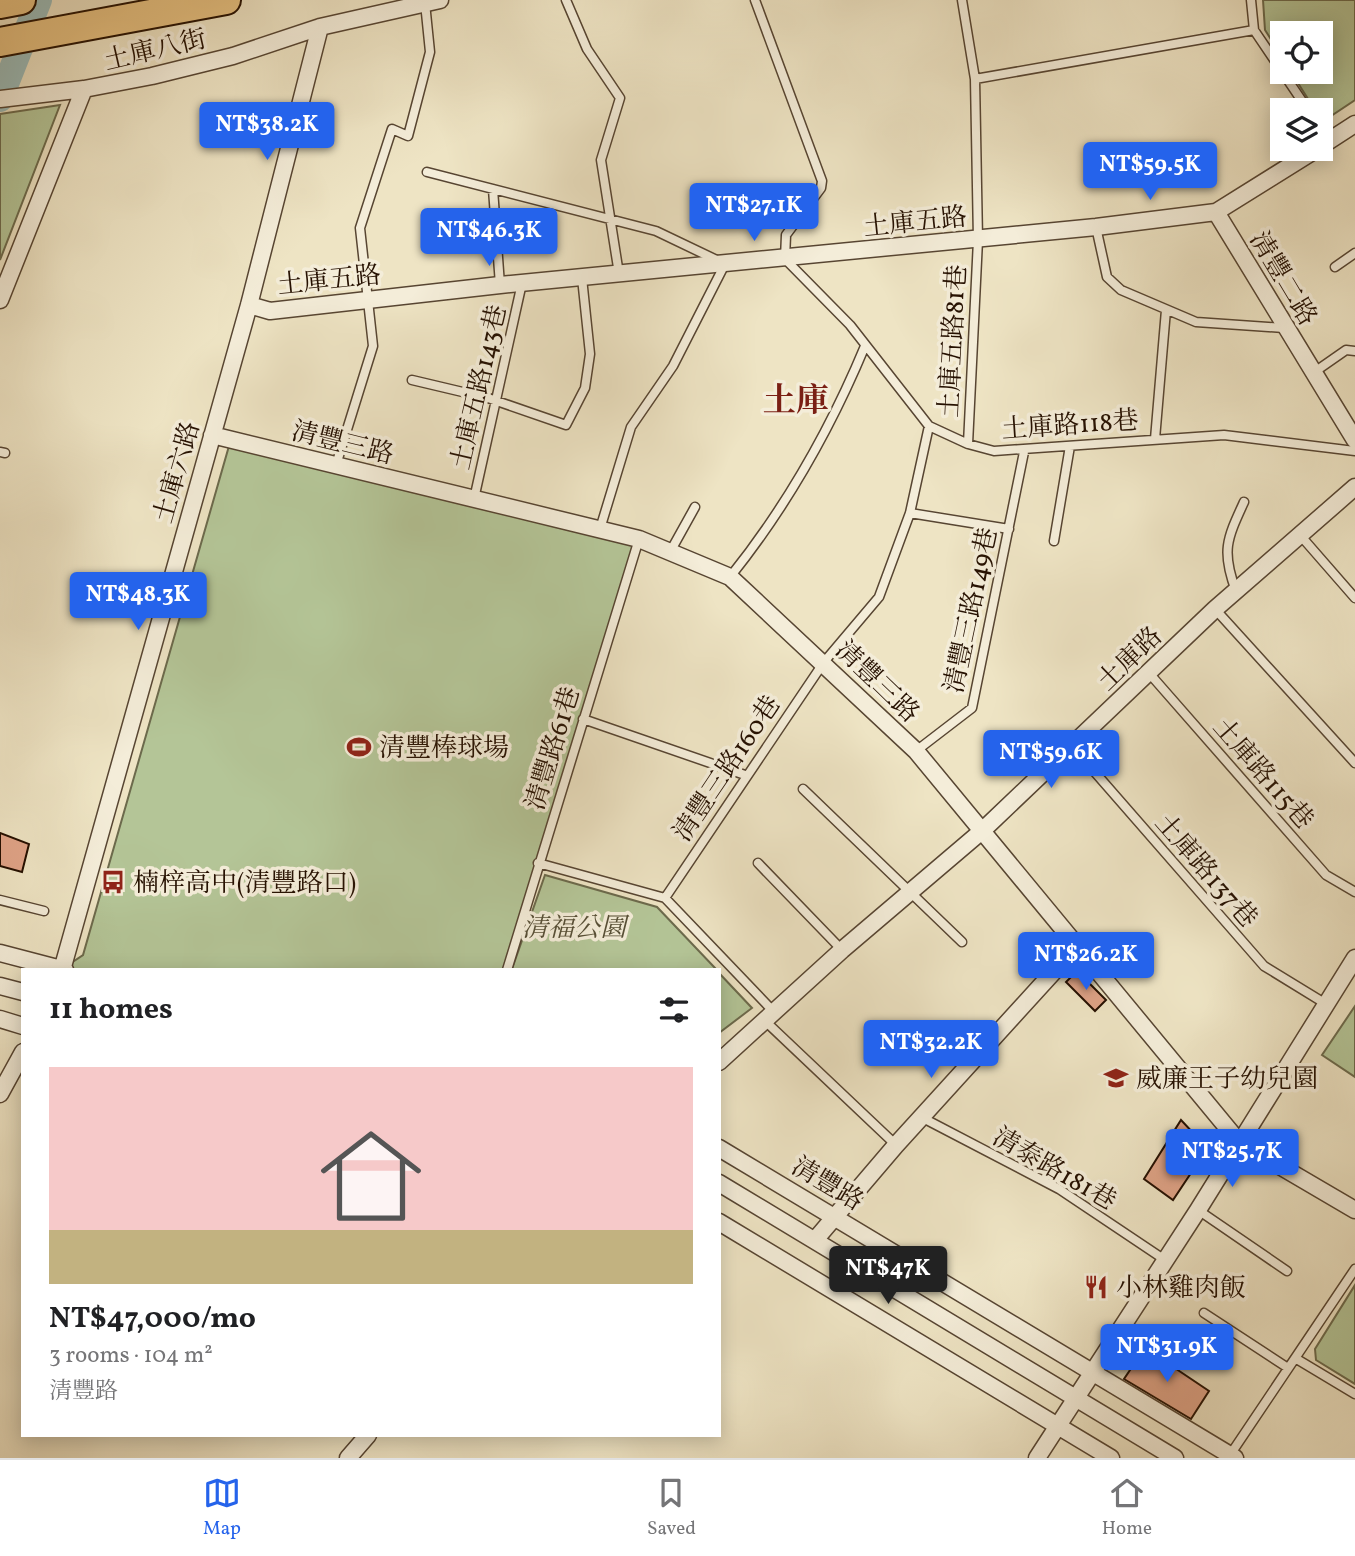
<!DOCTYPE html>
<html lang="en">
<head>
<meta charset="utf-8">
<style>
  :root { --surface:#fff; --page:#f6f6f6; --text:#202124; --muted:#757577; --line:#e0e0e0; --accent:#2563eb }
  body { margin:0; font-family:Vollkorn,"Noto Serif TC",serif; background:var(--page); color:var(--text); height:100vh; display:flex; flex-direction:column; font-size:26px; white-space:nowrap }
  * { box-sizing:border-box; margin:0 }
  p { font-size:23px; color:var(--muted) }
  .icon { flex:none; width:38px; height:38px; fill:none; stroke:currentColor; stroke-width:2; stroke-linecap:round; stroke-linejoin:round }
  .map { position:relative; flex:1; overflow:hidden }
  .sheet { position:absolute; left:21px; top:968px; width:700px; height:469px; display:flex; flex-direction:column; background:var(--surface); border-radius:0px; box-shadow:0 4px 18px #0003 }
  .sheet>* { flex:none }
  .buttons { position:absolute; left:1270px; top:21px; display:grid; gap:14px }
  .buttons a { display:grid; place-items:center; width:63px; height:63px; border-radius:0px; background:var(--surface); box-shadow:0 4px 18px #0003; font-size:35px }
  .price { position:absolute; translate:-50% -60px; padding:0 16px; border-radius:7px; background:var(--accent); color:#fff; font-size:23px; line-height:46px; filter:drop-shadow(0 2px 4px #0008) }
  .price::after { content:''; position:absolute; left:50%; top:42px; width:21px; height:16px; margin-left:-10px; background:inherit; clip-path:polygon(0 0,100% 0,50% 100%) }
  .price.current { background:#222; color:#fff }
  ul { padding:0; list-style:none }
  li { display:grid; align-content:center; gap:14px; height:371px; padding:0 28px }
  li span { display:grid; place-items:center; height:217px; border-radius:0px; color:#555 }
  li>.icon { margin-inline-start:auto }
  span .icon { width:126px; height:126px; fill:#fffc; stroke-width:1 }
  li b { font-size:30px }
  h2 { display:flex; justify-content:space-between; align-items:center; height:84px; padding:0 28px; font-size:30px }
  .menu { display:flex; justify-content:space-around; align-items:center; height:98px; border-top:2px solid var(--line); background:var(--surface); font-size:19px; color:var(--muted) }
  .menu a { display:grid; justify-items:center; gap:4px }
  .menu .current { color:var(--accent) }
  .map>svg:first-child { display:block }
  .green { fill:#b4c597; stroke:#6c6a4c; stroke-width:2 }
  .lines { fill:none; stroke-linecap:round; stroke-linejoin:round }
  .river { stroke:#9bbdbb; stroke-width:26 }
  .building { fill:#e0a488; stroke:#251001; stroke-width:2 }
  .lane-casing { stroke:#574532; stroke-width:11 }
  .street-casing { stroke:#574532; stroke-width:19 }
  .highway-casing { stroke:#251001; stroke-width:32 }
  .lane { stroke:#f4edd9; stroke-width:8 }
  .street { stroke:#f4edd9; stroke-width:16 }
  .highway { stroke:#e7c282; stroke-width:28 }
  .labels { text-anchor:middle; stroke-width:7; stroke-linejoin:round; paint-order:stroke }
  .street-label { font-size:26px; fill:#251001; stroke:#f4edd9 }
  .poi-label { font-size:26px; fill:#251001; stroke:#f4edd9; text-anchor:start }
  .park-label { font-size:26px; font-style:italic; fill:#574f36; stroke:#f4edd9 }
  .district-label { font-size:33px; font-weight:bold; fill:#7a1f14; stroke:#f4edd9 }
</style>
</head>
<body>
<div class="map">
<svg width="1355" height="1458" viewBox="0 0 1355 1458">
  <rect width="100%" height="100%" fill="#eee4c4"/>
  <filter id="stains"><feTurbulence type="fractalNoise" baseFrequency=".00286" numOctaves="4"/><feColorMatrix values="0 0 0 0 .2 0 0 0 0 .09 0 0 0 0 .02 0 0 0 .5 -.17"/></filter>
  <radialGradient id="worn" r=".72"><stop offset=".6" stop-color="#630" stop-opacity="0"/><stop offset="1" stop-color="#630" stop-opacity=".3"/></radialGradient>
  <path class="green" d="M1263,0h92v100l-33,22 -1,-12h-6l-24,-38h30v-39h-38v25l-18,-28z
    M60,105l-60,155v-146z
    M229,446l410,93 -132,430h-445l21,-14z
    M545,875l112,32 59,62h-204z
    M719,973l33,35 -33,25z
    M1355,1006v71l-33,-22z
    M1355,1285v99l-39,-24 -1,-11z"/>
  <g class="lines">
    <path class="river" d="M0,99l39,-99"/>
  </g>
  <path class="building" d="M0,833l29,11 -7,28 -22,-6z
    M1073,975l11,3 22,22 -11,11 -29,-29z
    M1181,1120l16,17 8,15 -32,48 -29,-21z
    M1145,1348l64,43 -18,28 -67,-40z"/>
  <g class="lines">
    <g class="lane-casing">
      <path id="lane" d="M566,0l21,49 33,49 -19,62 18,114
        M755,0l67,181 -1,7 -35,47 -1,24 65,66 79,101 39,18 26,7 230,-16 131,16
        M962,0l13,79 3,161 -10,204
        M1251,0l3,30 54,80
        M975,79l279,-49
        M427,172l229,59 69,33 -52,102 -42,61 -31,102
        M493,189l7,96
        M1096,227l11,50 14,13 75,32 88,6
        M1335,267l20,-14
        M1313,373l33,-23 9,1
        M412,380l76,18 78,27 19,-37 5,-34 -8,-76
        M1155,439l11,-129
        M0,452l5,1
        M336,465l37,-119 -13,-118 32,-99 16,7 22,-84 -5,-49
        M474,499l48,-216
        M910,513l99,16
        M1300,535l55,63
        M1054,541l16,-95
        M670,552l25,-45
        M730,577c57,-71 100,-147 135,-231
        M1236,591c-15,-40 -9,-52 8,-89
        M1215,609l140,154
        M1149,673l177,202 29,17
        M583,719l162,56
        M1072,746l192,220 62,38
        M916,751l56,-43 52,-256
        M803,789l159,153
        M538,863l127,35 108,113
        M758,863l84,87
        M665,898l159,-236 55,-65 31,-84 19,-87
        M0,900l44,11
        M507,970l132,-431
        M764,1020l132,125
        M921,1117l138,72 106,71
        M1198,1210l89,61
        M1204,1313l84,55
        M1295,1358l60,36
        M1230,1455l125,-186"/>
    </g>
    <g class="street-casing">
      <path id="street" d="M0,99l84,-10 68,-13 81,-20 87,-29 120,-27
        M1321,146l34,-22
        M1216,212l139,228
        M0,300l84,-211
        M249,305l21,6 230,-26 596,-58 120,-15 101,-63
        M212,435l427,104 91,38 186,174 323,391 116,68
        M0,953l65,17
        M62,970l187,-665 71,-278
        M0,986l23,6
        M0,1019l23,7
        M719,1062l123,-112 141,-120 232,-221 140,-122
        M0,1094l23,-42
        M719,1148l516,310
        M719,1183l456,275
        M719,1222l392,236
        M815,1240l81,-95 181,-199
        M348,1458l20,-23
        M1037,1458l161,-248 157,-252"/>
    </g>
    <g class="highway-casing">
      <path id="highway" d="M0,4l21,-4
        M0,42l226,-42"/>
    </g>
    <use href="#lane" class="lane"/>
    <use href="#street" class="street"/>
    <use href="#highway" class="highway"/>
  </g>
  <defs>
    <g id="stadium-bare" transform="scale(1.89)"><path d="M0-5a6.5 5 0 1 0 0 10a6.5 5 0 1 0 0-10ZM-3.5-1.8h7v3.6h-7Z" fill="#8f2418" stroke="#f4edd9" stroke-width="2.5" paint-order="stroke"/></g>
    <g id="bus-bare" transform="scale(1.89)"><path d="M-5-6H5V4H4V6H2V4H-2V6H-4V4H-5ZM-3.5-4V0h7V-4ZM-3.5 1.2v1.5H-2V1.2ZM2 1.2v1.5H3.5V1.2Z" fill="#8f2418" stroke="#f4edd9" stroke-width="2.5" paint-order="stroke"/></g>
    <g id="school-bare" transform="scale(1.89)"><path d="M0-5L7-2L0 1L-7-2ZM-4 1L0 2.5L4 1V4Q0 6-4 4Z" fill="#8f2418" stroke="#f4edd9" stroke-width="2.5" paint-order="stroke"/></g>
    <g id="restaurant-bare" transform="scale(1.89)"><path d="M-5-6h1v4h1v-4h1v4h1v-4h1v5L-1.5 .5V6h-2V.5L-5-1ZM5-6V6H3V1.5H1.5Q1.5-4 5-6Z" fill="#8f2418" stroke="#f4edd9" stroke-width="2.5" paint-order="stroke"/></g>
  </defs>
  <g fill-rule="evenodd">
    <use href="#stadium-bare" x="359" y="747"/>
    <use href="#bus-bare" x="113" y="882"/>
    <use href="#school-bare" x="1116" y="1078"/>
    <use href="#restaurant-bare" x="1096" y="1287"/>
  </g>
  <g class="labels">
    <g class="street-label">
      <text transform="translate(155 49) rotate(-13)" y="9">土庫八街</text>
      <text transform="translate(915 221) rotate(-6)" y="9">土庫五路</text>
      <text transform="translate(1284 278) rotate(59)" y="9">清豐二路</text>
      <text transform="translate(329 279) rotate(-6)" y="9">土庫五路</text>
      <text transform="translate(952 341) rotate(-87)" y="9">土庫五路81巷</text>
      <text transform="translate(478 387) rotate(-77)" y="9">土庫五路143巷</text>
      <text transform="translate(1070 424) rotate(-4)" y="9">土庫路118巷</text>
      <text transform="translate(343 442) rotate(14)" y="9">清豐三路</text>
      <text transform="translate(176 472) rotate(-74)" y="9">土庫六路</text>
      <text transform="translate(970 610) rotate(-78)" y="9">清豐三路149巷</text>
      <text transform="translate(1129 658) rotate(-44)" y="9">土庫路</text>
      <text transform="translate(878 681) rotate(44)" y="9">清豐三路</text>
      <text transform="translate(552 748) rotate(-73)" y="9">清豐路61巷</text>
      <text transform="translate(726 768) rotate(-56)" y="9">清豐三路160巷</text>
      <text transform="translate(1264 773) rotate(49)" y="9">土庫路115巷</text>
      <text transform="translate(1207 870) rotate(49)" y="9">土庫路137巷</text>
      <text transform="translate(1055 1168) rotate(30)" y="9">清泰路181巷</text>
      <text transform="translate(828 1183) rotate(31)" y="9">清豐路</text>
    </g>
    <g class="poi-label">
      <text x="379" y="756">清豐棒球場</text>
      <text x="133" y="891">楠梓高中(清豐路口)</text>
      <text x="1136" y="1087">威廉王子幼兒園</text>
      <text x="1116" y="1296">小林雞肉飯</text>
    </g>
    <g class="park-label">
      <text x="574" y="936">清福公園</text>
    </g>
    <g class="district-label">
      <text x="796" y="411">土庫</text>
    </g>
  </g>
  <rect width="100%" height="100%" filter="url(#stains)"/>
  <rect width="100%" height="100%" fill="url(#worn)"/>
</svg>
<div class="buttons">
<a><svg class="icon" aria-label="locate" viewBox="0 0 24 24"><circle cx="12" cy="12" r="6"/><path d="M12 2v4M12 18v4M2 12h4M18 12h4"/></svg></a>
<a><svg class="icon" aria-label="layers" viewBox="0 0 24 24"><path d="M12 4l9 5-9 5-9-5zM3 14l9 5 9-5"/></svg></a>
</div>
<b class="price" style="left:267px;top:162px">NT$38.2K</b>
<b class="price" style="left:1150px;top:202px">NT$59.5K</b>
<b class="price" style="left:754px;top:243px">NT$27.1K</b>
<b class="price" style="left:489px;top:268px">NT$46.3K</b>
<b class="price" style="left:138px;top:632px">NT$48.3K</b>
<b class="price" style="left:1051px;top:790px">NT$59.6K</b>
<b class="price" style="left:1086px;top:992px">NT$26.2K</b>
<b class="price" style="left:931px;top:1080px">NT$32.2K</b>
<b class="price" style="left:1232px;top:1189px">NT$25.7K</b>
<b class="price current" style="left:888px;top:1306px">NT$47K</b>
<b class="price" style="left:1167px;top:1384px">NT$31.9K</b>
<section class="sheet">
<h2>11 homes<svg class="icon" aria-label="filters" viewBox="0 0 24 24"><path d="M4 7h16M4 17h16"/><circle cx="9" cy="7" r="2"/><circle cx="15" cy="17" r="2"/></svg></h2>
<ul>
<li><span style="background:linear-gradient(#f6c9c9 75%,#c2b280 0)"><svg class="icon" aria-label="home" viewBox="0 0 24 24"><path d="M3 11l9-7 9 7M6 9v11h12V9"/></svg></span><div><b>NT$47,000/mo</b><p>3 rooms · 104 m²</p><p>清豐路</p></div></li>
</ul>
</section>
</div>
<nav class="menu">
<a class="current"><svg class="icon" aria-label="map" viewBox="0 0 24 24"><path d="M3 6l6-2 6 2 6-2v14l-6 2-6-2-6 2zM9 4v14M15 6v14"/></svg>Map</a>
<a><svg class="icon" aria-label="saved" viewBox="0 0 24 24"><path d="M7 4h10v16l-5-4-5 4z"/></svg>Saved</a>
<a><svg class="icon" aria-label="home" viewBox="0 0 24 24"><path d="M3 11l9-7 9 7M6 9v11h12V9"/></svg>Home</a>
</nav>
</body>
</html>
